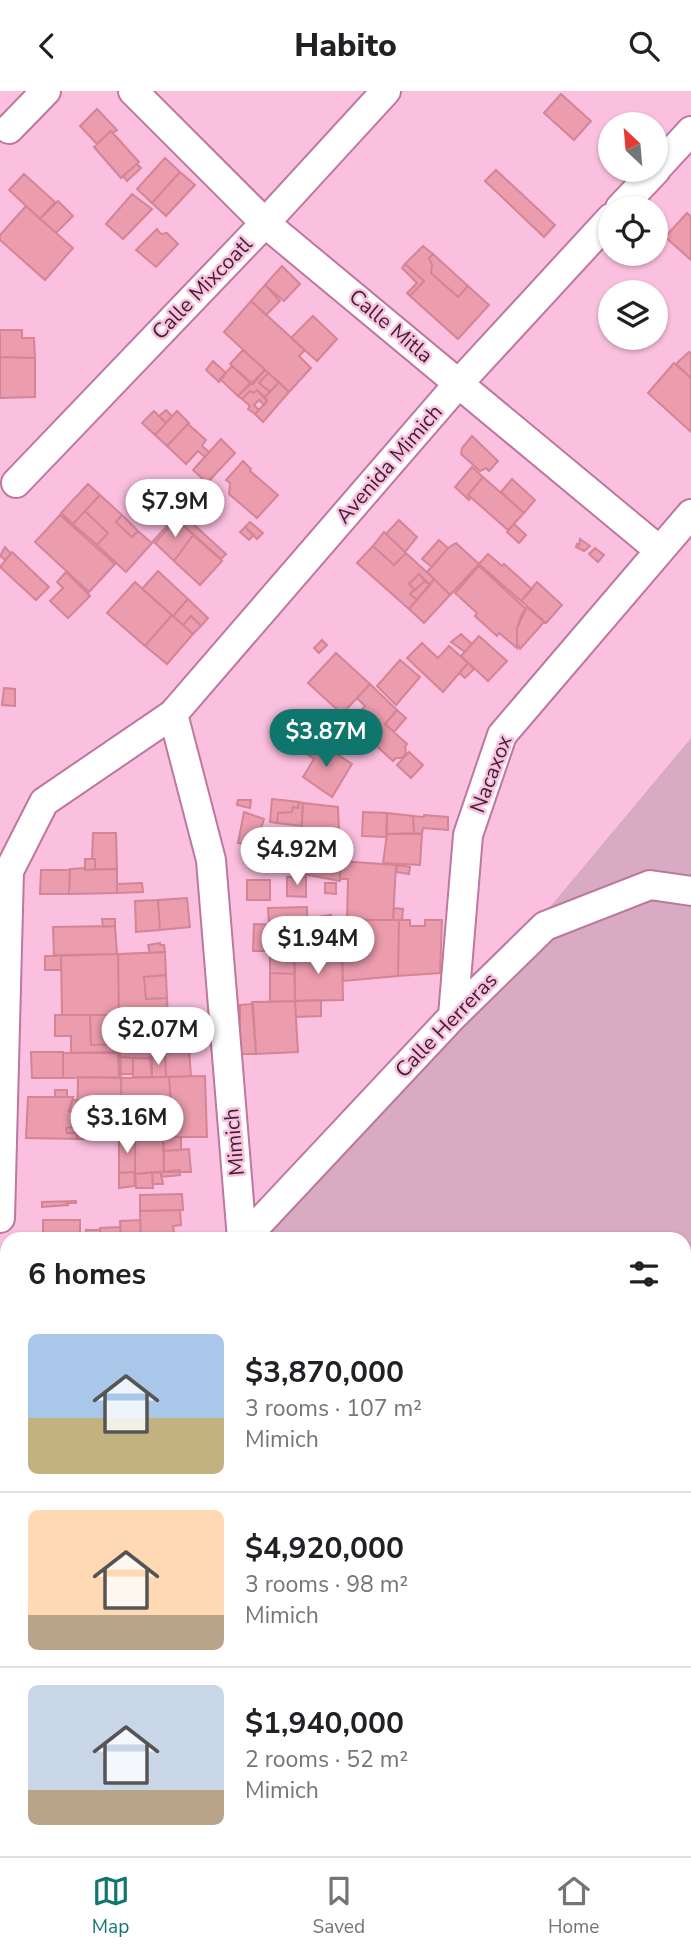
<!DOCTYPE html>
<html lang="en">
<head>
<meta charset="utf-8">
<style>
  :root { --surface:#fff; --page:#f2f2f2; --text:#202124; --muted:#757577; --line:#e0e0e0; --accent:#0f766e }
  body { margin:0; font-family:"Nunito Sans",sans-serif; background:var(--page); color:var(--text); height:100vh; display:flex; flex-direction:column; font-size:26px; white-space:nowrap }
  * { box-sizing:border-box; margin:0 }
  p { font-size:23px; color:var(--muted) }
  .icon { flex:none; width:38px; height:38px; fill:none; stroke:currentColor; stroke-width:2; stroke-linecap:round; stroke-linejoin:round }
  .map { position:relative; flex:1; overflow:hidden }
  .panel { position:absolute; left:0px; top:1141px; width:691px; height:625px; display:flex; flex-direction:column; background:var(--surface); border-radius:21px 21px 0 0; box-shadow:0 2px 5px #0004 }
  .panel>* { flex:none }
  .needle { width:46px; rotate:334deg }
  .controls { position:absolute; left:598px; top:21px; display:grid; gap:14px }
  .controls a { display:grid; place-items:center; width:70px; height:70px; border-radius:50%; background:var(--surface); box-shadow:0 2px 5px #0004; font-size:35px }
  .price { position:absolute; translate:-50% -60px; padding:0 16px; border-radius:24px; background:#fff; color:#222; font-size:23px; line-height:46px; filter:drop-shadow(0 2px 4px #0008) }
  .price::after { content:''; position:absolute; left:50%; top:42px; width:21px; height:16px; margin-left:-10px; background:inherit; clip-path:polygon(0 0,100% 0,50% 100%) }
  .price.on { background:var(--accent); color:#fff }
  ul { padding:0; list-style:none }
  li { display:flex; align-items:center; gap:21px; height:175px; padding:0 28px }
  li+li { border-top:2px solid var(--line) }
  li span { display:grid; place-items:center; flex:none; width:196px; height:140px; border-radius:10px; color:#555 }
  li>.icon { margin-inline-start:auto }
  span .icon { width:84px; height:84px; fill:#fffc; stroke-width:1 }
  li b { font-size:30px }
  h2 { display:flex; justify-content:space-between; align-items:center; height:84px; padding:0 28px; font-size:30px }
  header { display:flex; justify-content:space-between; align-items:center; height:91px; padding:0 28px; background:var(--surface); font-size:32px; font-weight:800 }
  .dock { display:flex; justify-content:space-around; align-items:center; height:98px; border-top:2px solid var(--line); background:var(--surface); font-size:19px; color:var(--muted) }
  .dock a { display:grid; justify-items:center; gap:4px }
  .dock .on { color:var(--accent) }
  .map>svg:first-child { display:block }
  .green { fill:#d8abc3 }
  .building { fill:#eb9cad; stroke:#d38495; stroke-width:2 }
  .lines { fill:none; stroke-linecap:round; stroke-linejoin:round }
  .street-casing { stroke:#bc789e; stroke-width:32 }
  .street { stroke:#fff; stroke-width:28 }
  .labels { text-anchor:middle; stroke-width:5; stroke-linejoin:round; paint-order:stroke }
  .street-label { font-size:21px; fill:#402434; stroke:#fbc0df }
</style>
</head>
<body>
<header><svg class="icon" aria-label="back" viewBox="0 0 24 24"><path d="M15 5l-7 7 7 7"/></svg>Habito<svg class="icon" aria-label="search" viewBox="0 0 24 24"><circle cx="10" cy="10" r="6"/><path d="M15 15l6 6"/></svg></header>
<div class="map">
<svg width="691" height="1765" viewBox="0 0 691 1765">
  <rect width="100%" height="100%" fill="#fbc0df"/>
  <path class="green" d="M691,647v1118h-691v-367l7,-1v362h677v-611h-440l240,-253z"/>
  <path class="building" d="M561,3l30,27 -17,19 -30,-27z
    M97,18l20,21 -4,3 -2,-2 -14,13 -17,-18z
    M111,40l28,31 -18,16 -27,-31z
    M165,67l15,14 -28,31 -15,-14z
    M137,73l4,4 -14,13 -4,-5z
    M496,79l59,55 -11,12 -59,-56z
    M180,81l15,13 -29,31 -14,-13z
    M24,83l31,28 -15,17 -31,-29z
    M132,103l20,15 -29,30 -17,-15z
    M58,110l15,15 -17,17 -16,-14z
    M26,115l47,42 -28,32 -45,-40v-5z
    M687,122l4,4v43l-26,-23z
    M157,138l4,5 6,-1 11,11 -22,23 -20,-17z
    M423,155l10,8 -4,4 3,7 -1,8 27,24 10,-11 21,19 -31,34 -48,-43 14,-15 -19,-17z
    M433,163l35,32 -10,11 -27,-24 1,-8 -3,-7z
    M405,173l19,17 -14,15 -3,-3 10,-10 -15,-15z
    M282,175l18,18 -16,17 -19,-16z
    M265,194l15,16 -14,14 -15,-14z
    M251,210l54,49 -6,6 12,12 -22,24 -65,-60z
    M313,225l24,23 -20,22 -26,-23z
    M0,239h22v8h12l1,20 -35,-1z
    M243,259l22,20 -12,14 -23,-20z
    M689,261l2,2v24l-15,-14z
    M0,266l35,1v39l-35,1z
    M213,270l13,12 -7,9 -13,-12z
    M674,272l17,15v54l-43,-39z
    M232,275l18,17 -12,13 -18,-17z
    M265,279l3,3 -9,10 11,9 -5,5 -8,-7 -3,3 -4,-2 -8,8 -4,-3z
    M268,282l11,9 -9,10 -11,-9z
    M279,291l10,10 -26,30 -8,-8 12,-13 -2,-4z
    M257,299l10,11 -3,4 -5,-5 -5,5 5,5 -4,4 -7,-5 2,-3 -8,-7 8,-8 4,2z
    M166,319l6,6 -6,7 -7,-7z
    M154,320l12,12 -11,12 -13,-12z
    M177,320l12,12 -22,23 -12,-11z
    M188,333l18,16 -4,6 7,6 -4,5 -7,-6 -12,13 -19,-18z
    M472,345l26,25 -9,10 -3,-3 -6,3 -19,-17 1,-6z
    M221,348l14,14 -28,30 -14,-13z
    M243,370l8,8 -1,2 28,24 -21,23 -28,-24 1,-11 -4,-3z
    M472,376l11,10 -15,18 2,3 -1,2 -14,-13z
    M483,386l41,36 -16,17 -40,-35z
    M512,388l23,21 -11,13 -23,-21z
    M88,393l12,11 -27,29 -12,-11z
    M100,404l22,20 -6,7 16,15 6,-6 14,12 -26,29 -29,-27 11,-12 -23,-22z
    M85,420l23,22 -11,12 -24,-21z
    M180,421l46,42 -5,5 -41,-37 2,-3 -3,-3 -24,27 -2,-2z
    M60,424l55,49 -26,28 -54,-50z
    M122,424l16,16 -6,6 -16,-15z
    M179,425l3,3 -2,3 13,13 -19,26 -19,-18z
    M399,429l18,17 -12,15 -19,-18z
    M250,431l13,11 -6,6 -12,-12z
    M514,433l12,11 -7,8 -12,-11z
    M245,436l9,8 -5,5 -9,-8z
    M384,441l24,23 -3,-1 -11,11 -21,-19z
    M193,444l29,26 -22,24 -26,-24z
    M580,448l10,7 -6,5 -8,-4 1,-3 2,1z
    M439,449l9,8 -16,19 -10,-8z
    M456,452l23,21 -29,31 -23,-23 21,-24z
    M373,455l21,19 11,-11 3,1 26,24 -4,6 -11,-11 -10,10 5,5 -4,5 7,6 -8,9 -52,-46z
    M5,456l6,7 -6,6 -5,-4z
    M595,457l9,7 -6,7 -9,-8z
    M12,461l37,35 -13,13 -36,-33z
    M488,463l14,12 2,-2 28,25 -11,12 -42,-37z
    M479,475l47,43 -9,19v20l-18,-15 -2,3 -22,-20 2,-3 -22,-20z
    M158,480l30,28 -15,17 -31,-27z
    M66,481l24,24 -22,22 -18,-17 13,-13 -6,-6z
    M419,483l6,7 -10,9 -6,-6z
    M434,488l16,16 -26,28 -15,-14z
    M425,490l5,4 -13,15 -7,-6z
    M135,491l37,33 -27,31 -38,-33z
    M537,491l25,23 -16,18 -25,-22z
    M188,508l20,19 -7,8 -10,-10 -8,9 -10,-9z
    M527,516l17,15 -24,27 -3,-6v-15l4,-12z
    M172,524l21,19 -26,30 -22,-18z
    M191,525l10,10 -8,8 -10,-9z
    M461,543l11,10 -7,8 -14,-10z
    M479,545l28,25 -19,20 -27,-25z
    M322,549l5,5 -8,8 -5,-5z
    M422,552l16,15 11,-12 19,17 -25,29 -36,-34z
    M336,562l34,31 -28,30 -34,-31z
    M400,569l20,17 -24,28 -19,-19z
    M468,572l6,6 -9,9 -6,-5z
    M370,593l27,26 -12,14 22,20 -2,3 1,6 -4,5h-6l-3,3 -43,-39 15,-16 -8,-8z
    M4,597l11,1v17l-13,-1z
    M397,619l9,8 -12,14 -9,-8z
    M316,649l36,24 -20,33 -29,-20 11,-18 -7,-5z
    M409,661l14,13 -12,13 -14,-13z
    M272,708l27,3 -1,6 -5,-1 -1,5 -14,1 -1,10 -7,-1z
    M238,709h13l-1,8 -13,-3z
    M299,711l4,1 -1,23 -25,-3 1,-10 14,-1 1,-5 5,1z
    M303,712l35,4 2,48 -40,-6z
    M244,721l20,7 -8,26 -18,-2z
    M363,721l24,1 -1,24 -24,-1z
    M387,722l26,3 1,17 -27,1z
    M424,724l24,2v13l-25,-2 -1,6 -8,-1 -1,-17 11,1z
    M93,742h23l1,36h-22v-10h-3z
    M387,743h35l-2,31 -37,-2z
    M340,751l11,1v13l-11,-1z
    M289,757l51,7v26l-59,-11 3,-20 5,1z
    M85,768h10v10l-10,1z
    M340,770l56,4 -3,55h-46l1,-41h-8z
    M397,774l13,2 -1,7 -13,-2z
    M85,777v2l32,-1v24l-48,1 1,-25z
    M41,779h29l-1,24h-29z
    M287,786h19v20l-19,-1z
    M247,789h23v20h-23z
    M142,792l1,9 -26,1v-9z
    M325,792h11v11l-11,-1z
    M187,807l3,29 -30,3 -2,-30z
    M158,809l2,30 -24,2 -1,-31z
    M307,816l1,44h-12v-25l-27,-2 -1,-16z
    M394,817l9,1 -1,11h-9z
    M331,824l1,10 -12,2 -2,-10z
    M102,828h13v7l-12,1z
    M341,829h58l-1,56 -55,5z
    M399,829h11v6h15v-6h17l-2,53 -42,3z
    M254,833l42,2v25h-43z
    M115,835l2,28 -63,2 -1,-29z
    M160,852v2h4l1,7 -15,1 -2,-8z
    M270,860h24l1,23 -25,-1z
    M294,860h48l1,49 -48,1z
    M165,861l1,23 -22,2 2,22 21,-1 1,18 -49,1 -1,-63z
    M118,863l1,61h-57l-1,-60z
    M61,864v15h-16v-14z
    M270,882l25,1v27l-25,1z
    M166,884l1,23 -21,1 -2,-22z
    M321,909v16l-25,1 -1,-16z
    M295,910l3,51 -42,2 -4,-52z
    M253,913l3,50h-16v-49z
    M55,924h35l1,30 24,-1v9h-44v-17h-16z
    M90,924h28l1,29 -28,1z
    M118,924h1l2,63 -3,-26 -3,1v-9h4z
    M153,925l-1,12h14l-1,28 -15,1v2l-30,-2 -1,-40z
    M165,958h24l2,27 -25,1z
    M31,961h32v26h-31z
    M118,961l1,25 -56,1v-25z
    M165,965l1,21h-14l-2,-20z
    M120,966l13,1v16h-13z
    M133,967h19v19h-19z
    M205,985l2,61h-34l-4,-60z
    M78,986l43,1 1,61h-45z
    M166,986h3l3,38 -24,1 2,22 -28,1 -1,-61z
    M55,999h12v7h-12z
    M28,1006h45l-4,14 4,2v14l-7,1 1,5h10v6l-51,-1z
    M73,1009h3l1,33h-10l-1,-5 7,-1v-14l-4,-2z
    M172,1024l1,22 -23,1 -2,-22z
    M173,1046h8v13l-17,1 -1,-13z
    M135,1047h28l1,34 -29,2z
    M135,1047v34l-16,1v-34z
    M189,1058l2,23h-27v-21z
    M180,1079v5l-19,2v-5z
    M134,1081l1,14 -16,2v-15z
    M152,1081h9l2,12h-10z
    M152,1081l1,16h-17l-1,-14z
    M182,1103l1,16 -43,1v-16z
    M76,1110v2h-9l1,2 -26,2v-5z
    M180,1119l1,15 -8,1 2,13h-34l-1,-28z
    M43,1129h37v15h6v-5h14l1,9h-58z
    M140,1129l1,19h-20l-1,-18z
    M120,1136l1,12h-20l-1,-11z"/>
  <g class="lines">
    <g class="street-casing">
      <path id="street" d="M133,0l132,132 394,327
        M9,38l37,-38
        M656,78l35,-38
        M620,117l36,-38
        M16,392l249,-260 121,-132
        M173,623l38,146 31,379
        M453,925l15,-181 34,-100 189,-221
        M0,1127l9,-347 35,-69 129,-88 286,-331 152,-165
        M244,1148l209,-223 92,-90 105,-41 41,6
        M0,1275l7,3"/>
    </g>
    <use href="#street" class="street"/>
  </g>
  <g class="labels">
    <g class="street-label">
      <text transform="translate(202 197) rotate(-46)" y="7">Calle Mixcoatl</text>
      <text transform="translate(391 235) rotate(40)" y="7">Calle Mitla</text>
      <text transform="translate(389 373) rotate(-49)" y="7">Avenida Mimich</text>
      <text transform="translate(491 683) rotate(-69)" y="7">Nacaxox</text>
      <text transform="translate(446 934) rotate(-46)" y="7">Calle Herreras</text>
      <text transform="translate(234 1051) rotate(-95)" y="7">Mimich</text>
    </g>
  </g>
</svg>
<div class="controls">
<a><svg class="needle" viewBox="-14 -14 28 28"><path d="M0-13l5 13h-10z" fill="#e53935"/><path d="M0 13l5-13h-10z" fill="#757577"/></svg></a>
<a><svg class="icon" aria-label="locate" viewBox="0 0 24 24"><circle cx="12" cy="12" r="6"/><path d="M12 2v4M12 18v4M2 12h4M18 12h4"/></svg></a>
<a><svg class="icon" aria-label="layers" viewBox="0 0 24 24"><path d="M12 4l9 5-9 5-9-5zM3 14l9 5 9-5"/></svg></a>
</div>
<b class="price" style="left:175px;top:448px">$7.9M</b>
<b class="price on" style="left:326px;top:678px">$3.87M</b>
<b class="price" style="left:297px;top:796px">$4.92M</b>
<b class="price" style="left:318px;top:885px">$1.94M</b>
<b class="price" style="left:158px;top:976px">$2.07M</b>
<b class="price" style="left:127px;top:1064px">$3.16M</b>
<section class="panel">
<h2>6 homes<svg class="icon" aria-label="filters" viewBox="0 0 24 24"><path d="M4 7h16M4 17h16"/><circle cx="9" cy="7" r="2"/><circle cx="15" cy="17" r="2"/></svg></h2>
<ul>
<li><span style="background:linear-gradient(#a9c7e8 60%,#c2b280 0)"><svg class="icon" aria-label="home" viewBox="0 0 24 24"><path d="M3 11l9-7 9 7M6 9v11h12V9"/></svg></span><div><b>$3,870,000</b><p>3 rooms · 107 m²</p><p>Mimich</p></div></li>
<li><span style="background:linear-gradient(#ffd9b3 75%,#b9a48a 0)"><svg class="icon" aria-label="home" viewBox="0 0 24 24"><path d="M3 11l9-7 9 7M6 9v11h12V9"/></svg></span><div><b>$4,920,000</b><p>3 rooms · 98 m²</p><p>Mimich</p></div></li>
<li><span style="background:linear-gradient(#c9d6e8 75%,#b9a48a 0)"><svg class="icon" aria-label="home" viewBox="0 0 24 24"><path d="M3 11l9-7 9 7M6 9v11h12V9"/></svg></span><div><b>$1,940,000</b><p>2 rooms · 52 m²</p><p>Mimich</p></div></li>
</ul>
</section>
</div>
<nav class="dock">
<a class="on"><svg class="icon" aria-label="map" viewBox="0 0 24 24"><path d="M3 6l6-2 6 2 6-2v14l-6 2-6-2-6 2zM9 4v14M15 6v14"/></svg>Map</a>
<a><svg class="icon" aria-label="saved" viewBox="0 0 24 24"><path d="M7 4h10v16l-5-4-5 4z"/></svg>Saved</a>
<a><svg class="icon" aria-label="home" viewBox="0 0 24 24"><path d="M3 11l9-7 9 7M6 9v11h12V9"/></svg>Home</a>
</nav>
</body>
</html>
